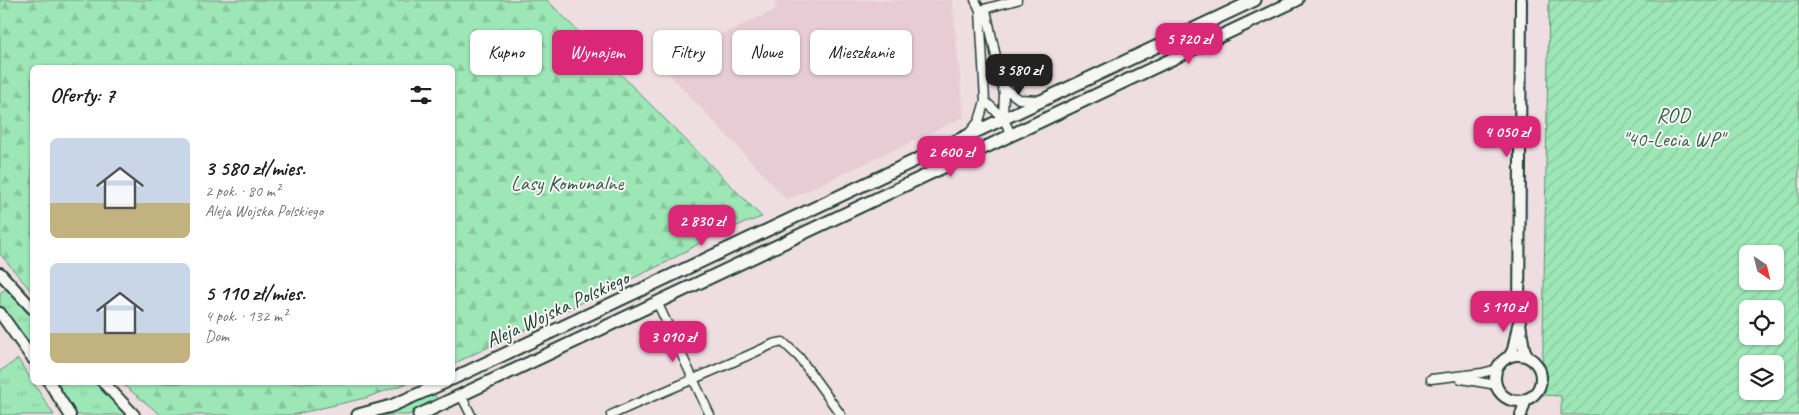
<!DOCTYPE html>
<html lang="pl">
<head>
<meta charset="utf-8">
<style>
  :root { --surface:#fff; --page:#f6f6f6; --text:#202124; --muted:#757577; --accent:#db2777 }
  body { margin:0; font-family:Caveat,sans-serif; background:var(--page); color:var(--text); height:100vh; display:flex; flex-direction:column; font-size:19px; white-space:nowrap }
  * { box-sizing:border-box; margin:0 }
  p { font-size:16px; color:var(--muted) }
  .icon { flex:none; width:28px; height:28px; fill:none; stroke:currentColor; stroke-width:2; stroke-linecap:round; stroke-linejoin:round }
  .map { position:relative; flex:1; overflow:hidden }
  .details { position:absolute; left:30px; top:65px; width:425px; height:320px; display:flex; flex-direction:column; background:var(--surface); border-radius:8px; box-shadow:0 1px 4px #0004 }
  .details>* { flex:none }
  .guide { position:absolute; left:470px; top:30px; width:475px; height:45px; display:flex; gap:10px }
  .needle { width:32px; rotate:145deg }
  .tools { position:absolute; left:1739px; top:245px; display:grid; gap:10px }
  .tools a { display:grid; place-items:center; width:45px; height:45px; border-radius:8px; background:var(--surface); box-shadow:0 1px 4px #0004; font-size:25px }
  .price { position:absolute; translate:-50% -42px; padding:0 11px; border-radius:10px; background:var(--accent); color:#fff; font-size:16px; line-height:32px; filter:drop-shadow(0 1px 2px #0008) }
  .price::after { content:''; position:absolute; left:50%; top:30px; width:15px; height:11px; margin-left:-8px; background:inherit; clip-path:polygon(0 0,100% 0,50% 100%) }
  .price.active { background:#222; color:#fff }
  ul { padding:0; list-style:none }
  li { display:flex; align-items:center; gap:15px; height:125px; padding:0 20px }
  li span { display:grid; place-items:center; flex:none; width:140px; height:100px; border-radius:8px; color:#555 }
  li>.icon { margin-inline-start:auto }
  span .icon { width:60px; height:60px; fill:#fffc; stroke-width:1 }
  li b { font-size:21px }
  h2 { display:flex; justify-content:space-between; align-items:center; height:60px; padding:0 20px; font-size:21px }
  .pill { padding:0 18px; border-radius:8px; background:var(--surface); box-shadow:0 1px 4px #0004; font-size:18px; line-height:45px }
  .pill.active { background:var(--accent); color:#fff }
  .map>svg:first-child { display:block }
  .built { fill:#e8ccd5 }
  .grass { fill:url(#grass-tufts); stroke:#5e9275 }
  .forest { fill:url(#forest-firs); stroke:#5e9275 }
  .garden { fill:url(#garden-furrows); stroke:#5e9275; fill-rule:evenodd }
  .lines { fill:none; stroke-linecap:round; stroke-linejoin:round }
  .minor-casing { stroke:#1f3d34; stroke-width:11 }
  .tertiary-casing { stroke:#1f3d34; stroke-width:14 }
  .secondary-casing { stroke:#1f3d34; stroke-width:15 }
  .minor { stroke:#f6f6f2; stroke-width:8 }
  .tertiary { stroke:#f6f6f2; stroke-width:10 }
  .secondary { stroke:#f6f6f2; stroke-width:11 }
  .labels { text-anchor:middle; stroke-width:4; stroke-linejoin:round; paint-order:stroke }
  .park-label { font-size:21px; fill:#385f4e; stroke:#f6f6f2 }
  .street-label { font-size:21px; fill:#1f3d34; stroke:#f6f6f2 }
</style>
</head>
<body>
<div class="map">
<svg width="1799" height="415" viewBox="0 0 1799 415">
  <defs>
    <pattern id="grass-tufts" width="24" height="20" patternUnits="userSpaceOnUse" patternTransform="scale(1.25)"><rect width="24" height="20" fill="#9de7b6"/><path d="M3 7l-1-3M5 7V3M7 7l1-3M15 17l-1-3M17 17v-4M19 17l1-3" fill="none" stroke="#87c79d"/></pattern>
    <pattern id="forest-firs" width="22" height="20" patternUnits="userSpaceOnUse" patternTransform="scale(1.25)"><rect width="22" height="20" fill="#9de7b6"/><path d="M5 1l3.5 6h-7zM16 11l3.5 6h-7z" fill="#87c79d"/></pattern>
    <pattern id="garden-furrows" width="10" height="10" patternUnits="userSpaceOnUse" patternTransform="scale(1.25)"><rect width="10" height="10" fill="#9de7b6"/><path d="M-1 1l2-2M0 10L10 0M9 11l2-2" fill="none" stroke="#87c79d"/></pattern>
  </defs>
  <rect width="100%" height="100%" fill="#eedde1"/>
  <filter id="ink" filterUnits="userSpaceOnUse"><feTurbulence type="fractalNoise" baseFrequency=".02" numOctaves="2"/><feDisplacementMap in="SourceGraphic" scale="10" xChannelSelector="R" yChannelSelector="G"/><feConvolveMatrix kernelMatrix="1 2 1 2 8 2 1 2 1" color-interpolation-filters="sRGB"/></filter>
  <g filter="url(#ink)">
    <path class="built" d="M776,0h176l12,117 -177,83 -128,-137 116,-53z"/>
    <path class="grass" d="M7,288l25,27v35l-32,-44v-13z
      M18,359l36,56h-54v-44z
      M54,383h43l31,32h-53z
      M434,393l4,8 -30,14h-33z"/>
    <path class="forest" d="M0,0h547l215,217 -43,15 -52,30 -214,102 -1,-296h-420v224l-32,-38z
      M121,383h287l-43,15 -73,17h-131z"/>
    <path class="garden" d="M1549,0h250v415h-238v-19l-19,-1zM1748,254h27v27h-27zM1748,309h27v27h-27zM1748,364h27v27h-27z"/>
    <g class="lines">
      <g class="minor-casing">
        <path id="minor" d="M975,0l5,10 37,-10
          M986,10l18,84 -1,24
          M1003,87l16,12 20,1
          M985,101l18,17 8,16
          M970,132l9,-11 6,-20 -5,-91
          M657,302l53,113
          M1431,379l51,-6 15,-4
          M1461,379l36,6
          M461,395l10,20
          M611,415c54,-25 109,-46 162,-71l10,-2 16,15 42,58"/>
      </g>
      <g class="tertiary-casing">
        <path id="tertiary" d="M1521,0l-2,317 5,32 4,8
          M0,273l32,35
          M0,313l32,45
          M1495 378a23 23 0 1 1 46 0a23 23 0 1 1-46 0Z
          M1509,357l4,-7 5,-25
          M49,382l21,33
          M103,382l31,33
          M1521,415l5,-16"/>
      </g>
      <g class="secondary-casing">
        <path id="secondary" d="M452,379l803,-379
          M358,415l33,-9 55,-24
          M419,415l878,-415"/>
      </g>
      <use href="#minor" class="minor"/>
      <use href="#tertiary" class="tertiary"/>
      <use href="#secondary" class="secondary"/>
    </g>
  </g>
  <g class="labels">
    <g class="park-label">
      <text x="1673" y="122">ROD<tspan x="1673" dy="24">"40-Lecia WP"</tspan></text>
      <text x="567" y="190">Lasy Komunalne</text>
    </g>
    <g class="street-label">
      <text transform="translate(557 309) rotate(-25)" y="7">Aleja Wojska Polskiego</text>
    </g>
  </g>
</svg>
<div class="tools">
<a><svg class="needle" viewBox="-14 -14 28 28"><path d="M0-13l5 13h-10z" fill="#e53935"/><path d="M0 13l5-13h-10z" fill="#757577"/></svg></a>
<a><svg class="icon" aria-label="locate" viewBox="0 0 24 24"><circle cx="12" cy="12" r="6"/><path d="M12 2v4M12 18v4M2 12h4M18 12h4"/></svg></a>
<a><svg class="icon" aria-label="layers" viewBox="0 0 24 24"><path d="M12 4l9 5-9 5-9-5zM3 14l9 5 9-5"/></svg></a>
</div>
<b class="price" style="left:1189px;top:65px">5 720 zł</b>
<b class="price active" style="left:1019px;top:96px">3 580 zł</b>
<b class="price" style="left:1507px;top:158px">4 050 zł</b>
<b class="price" style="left:951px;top:178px">2 600 zł</b>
<b class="price" style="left:702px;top:247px">2 830 zł</b>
<b class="price" style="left:1504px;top:333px">5 110 zł</b>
<b class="price" style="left:673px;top:363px">3 010 zł</b>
<div class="guide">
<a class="pill">Kupno</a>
<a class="pill active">Wynajem</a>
<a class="pill">Filtry</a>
<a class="pill">Nowe</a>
<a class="pill">Mieszkanie</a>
</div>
<section class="details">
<h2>Oferty: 7<svg class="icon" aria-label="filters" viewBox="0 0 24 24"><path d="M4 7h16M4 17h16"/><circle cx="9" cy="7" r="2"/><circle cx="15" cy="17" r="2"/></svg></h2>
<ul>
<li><span style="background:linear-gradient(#c9d6e8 65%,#c2b280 0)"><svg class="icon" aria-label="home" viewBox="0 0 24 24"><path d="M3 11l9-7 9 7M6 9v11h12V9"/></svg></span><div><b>3 580 zł/mies.</b><p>2 pok. · 80 m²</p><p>Aleja Wojska Polskiego</p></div></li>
<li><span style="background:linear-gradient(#c9d6e8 70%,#c2b280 0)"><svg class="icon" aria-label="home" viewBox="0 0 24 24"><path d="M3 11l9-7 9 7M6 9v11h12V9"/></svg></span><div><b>5 110 zł/mies.</b><p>4 pok. · 132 m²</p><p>Dom</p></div></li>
</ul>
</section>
</div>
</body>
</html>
